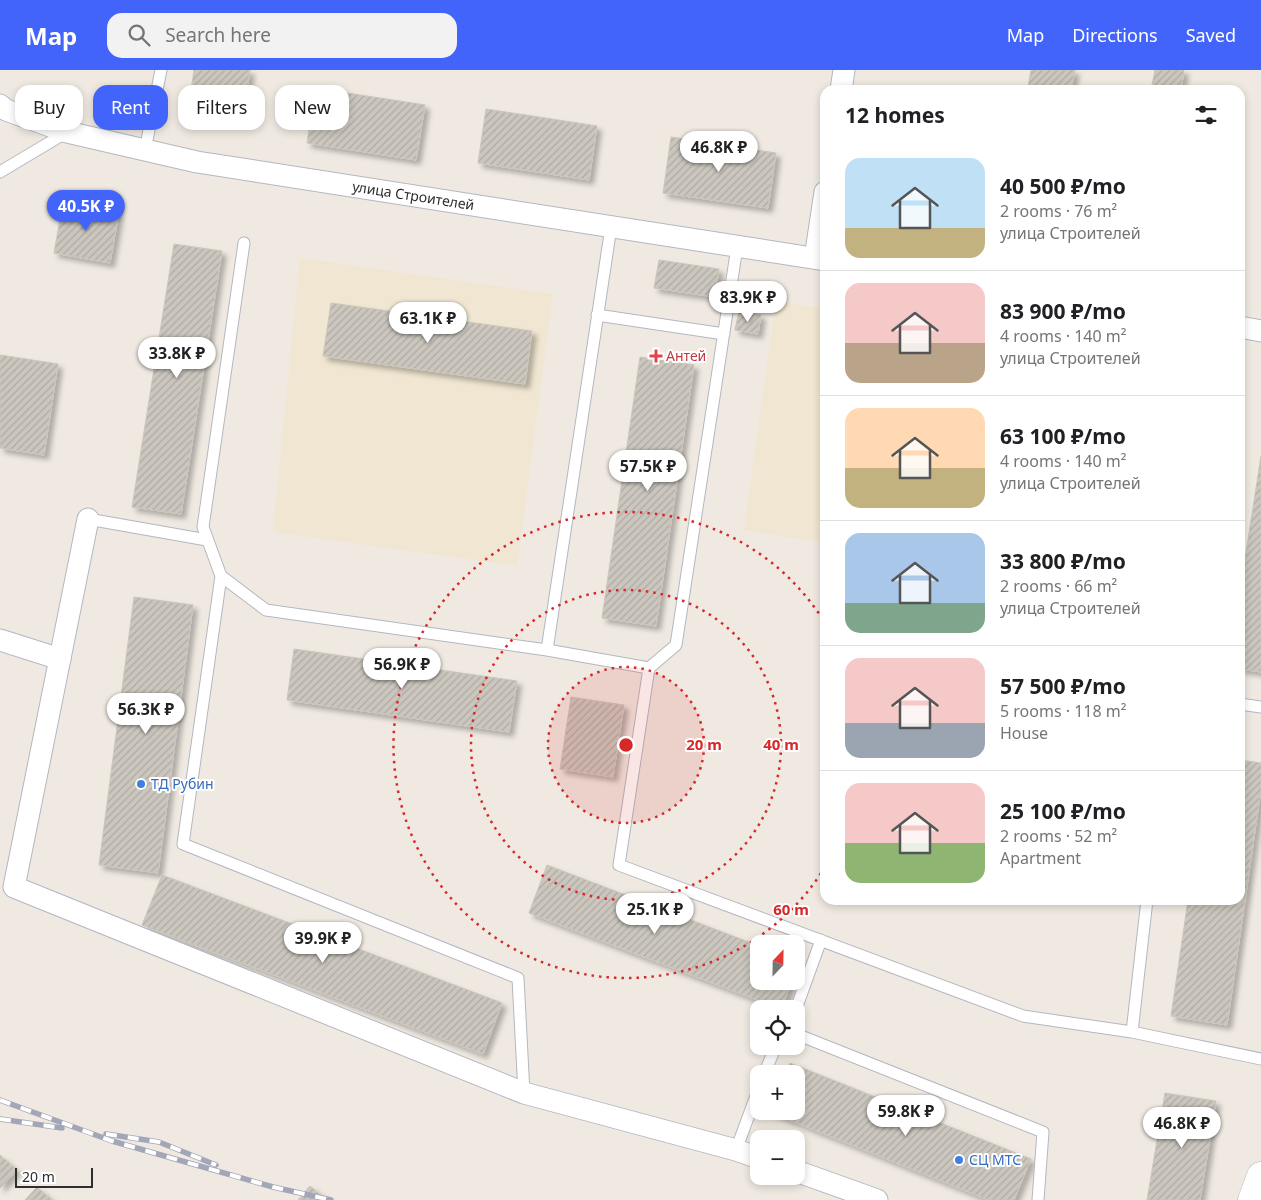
<!DOCTYPE html>
<html lang="en">
<head>
<meta charset="utf-8">
<style>
  :root { --surface:#fff; --page:#f2f2f2; --text:#202124; --muted:#757577; --line:#e0e0e0; --accent:#4264fb }
  body { margin:0; font-family:"Noto Sans",sans-serif; background:var(--page); color:var(--text); height:100vh; display:flex; flex-direction:column; font-size:19px; white-space:nowrap }
  * { box-sizing:border-box; margin:0 }
  p { font-size:16px; color:var(--muted) }
  .icon { flex:none; width:28px; height:28px; fill:none; stroke:currentColor; stroke-width:2; stroke-linecap:round; stroke-linejoin:round }
  .map { position:relative; flex:1; overflow:hidden }
  .side { position:absolute; left:820px; top:15px; width:425px; height:820px; display:flex; flex-direction:column; background:var(--surface); border-radius:15px; box-shadow:0 2px 8px #0003 }
  .side>* { flex:none }
  .banner { position:absolute; left:15px; top:15px; width:475px; height:45px; display:flex; gap:10px }
  .needle { width:32px; rotate:22deg }
  .fabs { position:absolute; left:750px; top:865px; display:grid; gap:10px }
  .fabs a { display:grid; place-items:center; width:55px; height:55px; border-radius:10px; background:var(--surface); box-shadow:0 2px 8px #0003; font-size:25px }
  .scale { position:absolute; left:15px; bottom:12px; width:78px; box-sizing:border-box; padding-left:5px; border:2px solid #2e2e2e; border-top:0; font-size:14px; line-height:18px; white-space:nowrap; color:#2e2e2e; -webkit-text-stroke:4px #fff; paint-order:stroke }
  .price { position:absolute; translate:-50% -42px; padding:0 11px; border-radius:18px; background:#fff; color:#222; font-size:16px; line-height:32px; filter:drop-shadow(0 1px 2px #0008) }
  .price::after { content:''; position:absolute; left:50%; top:30px; width:15px; height:11px; margin-left:-8px; background:inherit; clip-path:polygon(0 0,100% 0,50% 100%) }
  .price.selected { background:var(--accent); color:#fff }
  ul { padding:0; list-style:none }
  li { display:flex; align-items:center; gap:15px; height:125px; padding:0 25px }
  li+li { border-top:1px solid var(--line) }
  li span { display:grid; place-items:center; flex:none; width:140px; height:100px; border-radius:15px; color:#555 }
  li>.icon { margin-inline-start:auto }
  span .icon { width:60px; height:60px; fill:#fffc; stroke-width:1 }
  li b { font-size:21px }
  h2 { display:flex; justify-content:space-between; align-items:center; height:60px; padding:0 25px; font-size:21px }
  .pill { padding:0 18px; border-radius:15px; background:var(--surface); box-shadow:0 2px 8px #0003; font-size:18px; line-height:45px }
  .pill.selected { background:var(--accent); color:#fff }
  header { display:flex; align-items:center; gap:30px; box-sizing:border-box; height:70px; padding:0 25px; background:var(--accent); color:#fff }
  header strong { font-size:24px }
  nav { display:flex; gap:28px; margin-inline-start:auto; font-size:18px }
  .search { width:350px; height:45px; background:var(--page); display:flex; align-items:center; gap:12px; box-sizing:border-box; padding:0 18px; border-radius:15px; color:var(--muted); font-size:19px }
  .map>svg:first-child { display:block }
  .education { fill:#f0e6d1 }
  .building { fill:url(#building-hatch); stroke:#cbc5ba; filter:url(#shadow) }
  .lines { fill:none; stroke-linecap:round; stroke-linejoin:round }
  .lane-casing { stroke:#b4b7c1; stroke-width:13 }
  .street-casing { stroke:#b4b7c1; stroke-width:23 }
  .secondary-casing { stroke:#b4b7c1; stroke-width:29 }
  .lane { stroke:#fff; stroke-width:11 }
  .street { stroke:#fff; stroke-width:21 }
  .secondary { stroke:#fff; stroke-width:28 }
  .rail-casing { stroke:#a3a6b8; stroke-width:5.5 }
  .rail { stroke:#fff; stroke-width:4; stroke-dasharray:11; stroke-linecap:butt }
  .ring { fill:none; stroke:#d62828; stroke-width:2.5; stroke-dasharray:2.5 5 }
  .health-dot { fill:#e0444e; stroke:#fff; stroke-width:2 }
  .shop-dot { fill:#3f7fe0; stroke:#fff; stroke-width:2 }
  .labels { text-anchor:middle; stroke-width:4; stroke-linejoin:round; paint-order:stroke }
  .street-label { font-size:14px; fill:#2e2e2e; stroke:#fff }
  .health-label { font-size:14px; fill:#be3a42; stroke:#fff; text-anchor:start }
  .shop-label { font-size:14px; fill:#366cbe; stroke:#fff; text-anchor:start }
  .centre { fill:#d62828; stroke:#fff; stroke-width:2.5 }
  .ring-label { font-size:15px; text-anchor:middle; font-weight:bold; fill:#d62828; stroke:#fff; stroke-width:4; stroke-linejoin:round; paint-order:stroke }
</style>
</head>
<body>
<header>
<strong>Map</strong>
<div class="search"><svg class="icon" aria-label="search" viewBox="0 0 24 24"><circle cx="10" cy="10" r="6"/><path d="M15 15l6 6"/></svg>Search here</div>
<nav><a>Map</a><a>Directions</a><a>Saved</a></nav>
</header>
<div class="map">
<svg width="1261" height="1130" viewBox="0 0 1261 1130">
  <defs>
    <pattern id="building-hatch" width="6" height="6" patternUnits="userSpaceOnUse" patternTransform="scale(1.25)"><rect width="6" height="6" fill="#cbc7bf"/><path d="M-1 1l2-2M0 6l6-6M5 7l2-2" fill="none" stroke="#afaba4"/></pattern>
    <filter id="shadow"><feDropShadow dx="4.5" dy="4.5" stdDeviation="2.5" flood-color="#0004"/></filter>
  </defs>
  <rect width="100%" height="100%" fill="#efe9e1"/>
  <path class="education" d="M300,188l253,36 -36,272 -244,-34z
    M776,231l49,8v234l-81,-13z"/>
  <path class="building" d="M194,0h56l-6,43 -55,-8z
    M1031,0h44l-4,20h-31l-12,-3z
    M1155,0h29l-3,20h-30z
    M315,18l110,17 -9,55 -109,-17z
    M486,39l111,17 -8,54 -111,-17z
    M671,67l105,16 -8,55 -105,-15z
    M63,132l56,10 -9,51 -56,-10z
    M174,174l48,7 -41,263 -49,-7z
    M659,190l60,9 -4,28 -61,-9z
    M331,233l201,28 -7,53 -202,-28z
    M739,241l22,4 -3,19 -23,-4z
    M0,285l58,9 -14,91 -44,-7z
    M640,287l54,8 -38,261 -54,-8z
    M1261,386v216l-21,-3v-78z
    M134,527l59,8 -35,268 -59,-8z
    M294,579l223,32 -8,51 -222,-32z
    M571,627l53,8 -11,72 -53,-8z
    M1240,690l21,3v26l-34,236 -56,-9 17,-116h52z
    M547,795l212,81v35h33l-11,28 -252,-96z
    M162,805l340,128 -19,51 -341,-129z
    M790,993l241,96 -17,41h-25l-219,-88 26,-1v-37h-11z
    M1165,1023l51,8 -16,99h-53z
    M0,1085l17,15 -17,18z
    M310,1116l17,14h-29z
    M37,1117l15,13h-27z"/>
  <g class="lines">
    <g class="lane-casing">
      <path id="lane" d="M145,80l16,-80
        M0,102l67,-40
        M597,245l127,19
        M88,449l119,21
        M221,506l-18,-49 41,-284
        M547,580l102,18 -30,197 404,151 109,16 129,27
        M649,598l27,-23 61,-398
        M1240,634l21,3
        M796,939l25,-69
        M1132,962l15,-132
        M796,964l247,98 -5,68
        M764,1004l12,-28
        M524,1023l-6,-115 -335,-134 38,-268 45,34 281,40 64,-423
        M736,1080l23,-62"/>
    </g>
    <g class="street-casing">
      <g id="street">
        <path d="M841,20l3,-20"/>
        <path id="s1" d="M0,35l6,5 61,22 130,30 628,98"/>
        <path d="M815,188l10,-66"/>
        <path d="M1240,257l21,4"/>
        <path d="M88,449l-74,368 510,206 212,57 23,8"/>
        <path d="M0,570l60,19"/>
        <path d="M796,1101l81,29"/>
      </g>
    </g>
    <g class="secondary-casing">
      <path id="secondary" d="M1252,1130l9,-24"/>
    </g>
    <use href="#lane" class="lane"/>
    <use href="#street" class="street"/>
    <use href="#secondary" class="secondary"/>
    <g class="rail-casing">
      <path id="rail" d="M0,1030l112,41 161,46 58,13
        M0,1049l62,9
        M106,1064l53,8 57,23"/>
    </g>
    <use href="#rail" class="rail"/>
  </g>
  <circle cx="626" cy="675" r="78" fill="#d62828" fill-opacity=".12"/>
  <g class="ring">
    <circle cx="626" cy="675" r="78"/>
    <circle cx="626" cy="675" r="155"/>
    <path d="M825 797A233 233 0 1 1 825 553"/>
  </g>
  <path class="health-dot" d="M653.5 278.5h5v5h5v5h-5v5h-5v-5h-5v-5h5z"/>
  <g class="shop-dot">
    <circle cx="141" cy="714" r="5"/>
    <circle cx="959" cy="1090" r="5"/>
  </g>
  <g class="labels">
    <g class="street-label">
      <text dy="5" stroke="none"><textPath href="#s1" startOffset="425">улица Строителей</textPath></text>
    </g>
    <g class="health-label">
      <text x="666" y="291">Антей</text>
    </g>
    <g class="shop-label">
      <text x="151" y="719">ТД Рубин</text>
      <text x="969" y="1095">СЦ МТС</text>
    </g>
  </g>
  <circle cx="626" cy="675" r="8" class="centre"/>
  <g class="ring-label">
    <text x="704" y="680">20 m</text>
    <text x="781" y="680">40 m</text>
    <text x="791" y="845">60 m</text>
  </g>
</svg>
<div class="fabs">
<a><svg class="needle" viewBox="-14 -14 28 28"><path d="M0-13l5 13h-10z" fill="#e53935"/><path d="M0 13l5-13h-10z" fill="#757577"/></svg></a>
<a><svg class="icon" aria-label="locate" viewBox="0 0 24 24"><circle cx="12" cy="12" r="6"/><path d="M12 2v4M12 18v4M2 12h4M18 12h4"/></svg></a>
<a>+</a>
<a>−</a>
</div>
<div class="scale">20 m</div>
<b class="price" style="left:719px;top:103px">46.8K ₽</b>
<b class="price selected" style="left:86px;top:162px">40.5K ₽</b>
<b class="price" style="left:748px;top:253px">83.9K ₽</b>
<b class="price" style="left:428px;top:274px">63.1K ₽</b>
<b class="price" style="left:177px;top:309px">33.8K ₽</b>
<b class="price" style="left:648px;top:422px">57.5K ₽</b>
<b class="price" style="left:402px;top:620px">56.9K ₽</b>
<b class="price" style="left:146px;top:665px">56.3K ₽</b>
<b class="price" style="left:655px;top:865px">25.1K ₽</b>
<b class="price" style="left:323px;top:894px">39.9K ₽</b>
<b class="price" style="left:906px;top:1067px">59.8K ₽</b>
<b class="price" style="left:1182px;top:1079px">46.8K ₽</b>
<div class="banner">
<a class="pill">Buy</a>
<a class="pill selected">Rent</a>
<a class="pill">Filters</a>
<a class="pill">New</a>
</div>
<section class="side">
<h2>12 homes<svg class="icon" aria-label="filters" viewBox="0 0 24 24"><path d="M4 7h16M4 17h16"/><circle cx="9" cy="7" r="2"/><circle cx="15" cy="17" r="2"/></svg></h2>
<ul>
<li><span style="background:linear-gradient(#bfe0f5 70%,#c2b280 0)"><svg class="icon" aria-label="home" viewBox="0 0 24 24"><path d="M3 11l9-7 9 7M6 9v11h12V9"/></svg></span><div><b>40 500 ₽/mo</b><p>2 rooms · 76 m²</p><p>улица Строителей</p></div></li>
<li><span style="background:linear-gradient(#f6c9c9 60%,#b9a48a 0)"><svg class="icon" aria-label="home" viewBox="0 0 24 24"><path d="M3 11l9-7 9 7M6 9v11h12V9"/></svg></span><div><b>83 900 ₽/mo</b><p>4 rooms · 140 m²</p><p>улица Строителей</p></div></li>
<li><span style="background:linear-gradient(#ffd9b3 60%,#c2b280 0)"><svg class="icon" aria-label="home" viewBox="0 0 24 24"><path d="M3 11l9-7 9 7M6 9v11h12V9"/></svg></span><div><b>63 100 ₽/mo</b><p>4 rooms · 140 m²</p><p>улица Строителей</p></div></li>
<li><span style="background:linear-gradient(#a9c7e8 70%,#7fa58c 0)"><svg class="icon" aria-label="home" viewBox="0 0 24 24"><path d="M3 11l9-7 9 7M6 9v11h12V9"/></svg></span><div><b>33 800 ₽/mo</b><p>2 rooms · 66 m²</p><p>улица Строителей</p></div></li>
<li><span style="background:linear-gradient(#f6c9c9 65%,#9aa5b1 0)"><svg class="icon" aria-label="home" viewBox="0 0 24 24"><path d="M3 11l9-7 9 7M6 9v11h12V9"/></svg></span><div><b>57 500 ₽/mo</b><p>5 rooms · 118 m²</p><p>House</p></div></li>
<li><span style="background:linear-gradient(#f6c9c9 60%,#8fb573 0)"><svg class="icon" aria-label="home" viewBox="0 0 24 24"><path d="M3 11l9-7 9 7M6 9v11h12V9"/></svg></span><div><b>25 100 ₽/mo</b><p>2 rooms · 52 m²</p><p>Apartment</p></div></li>
</ul>
</section>
</div>
</body>
</html>
